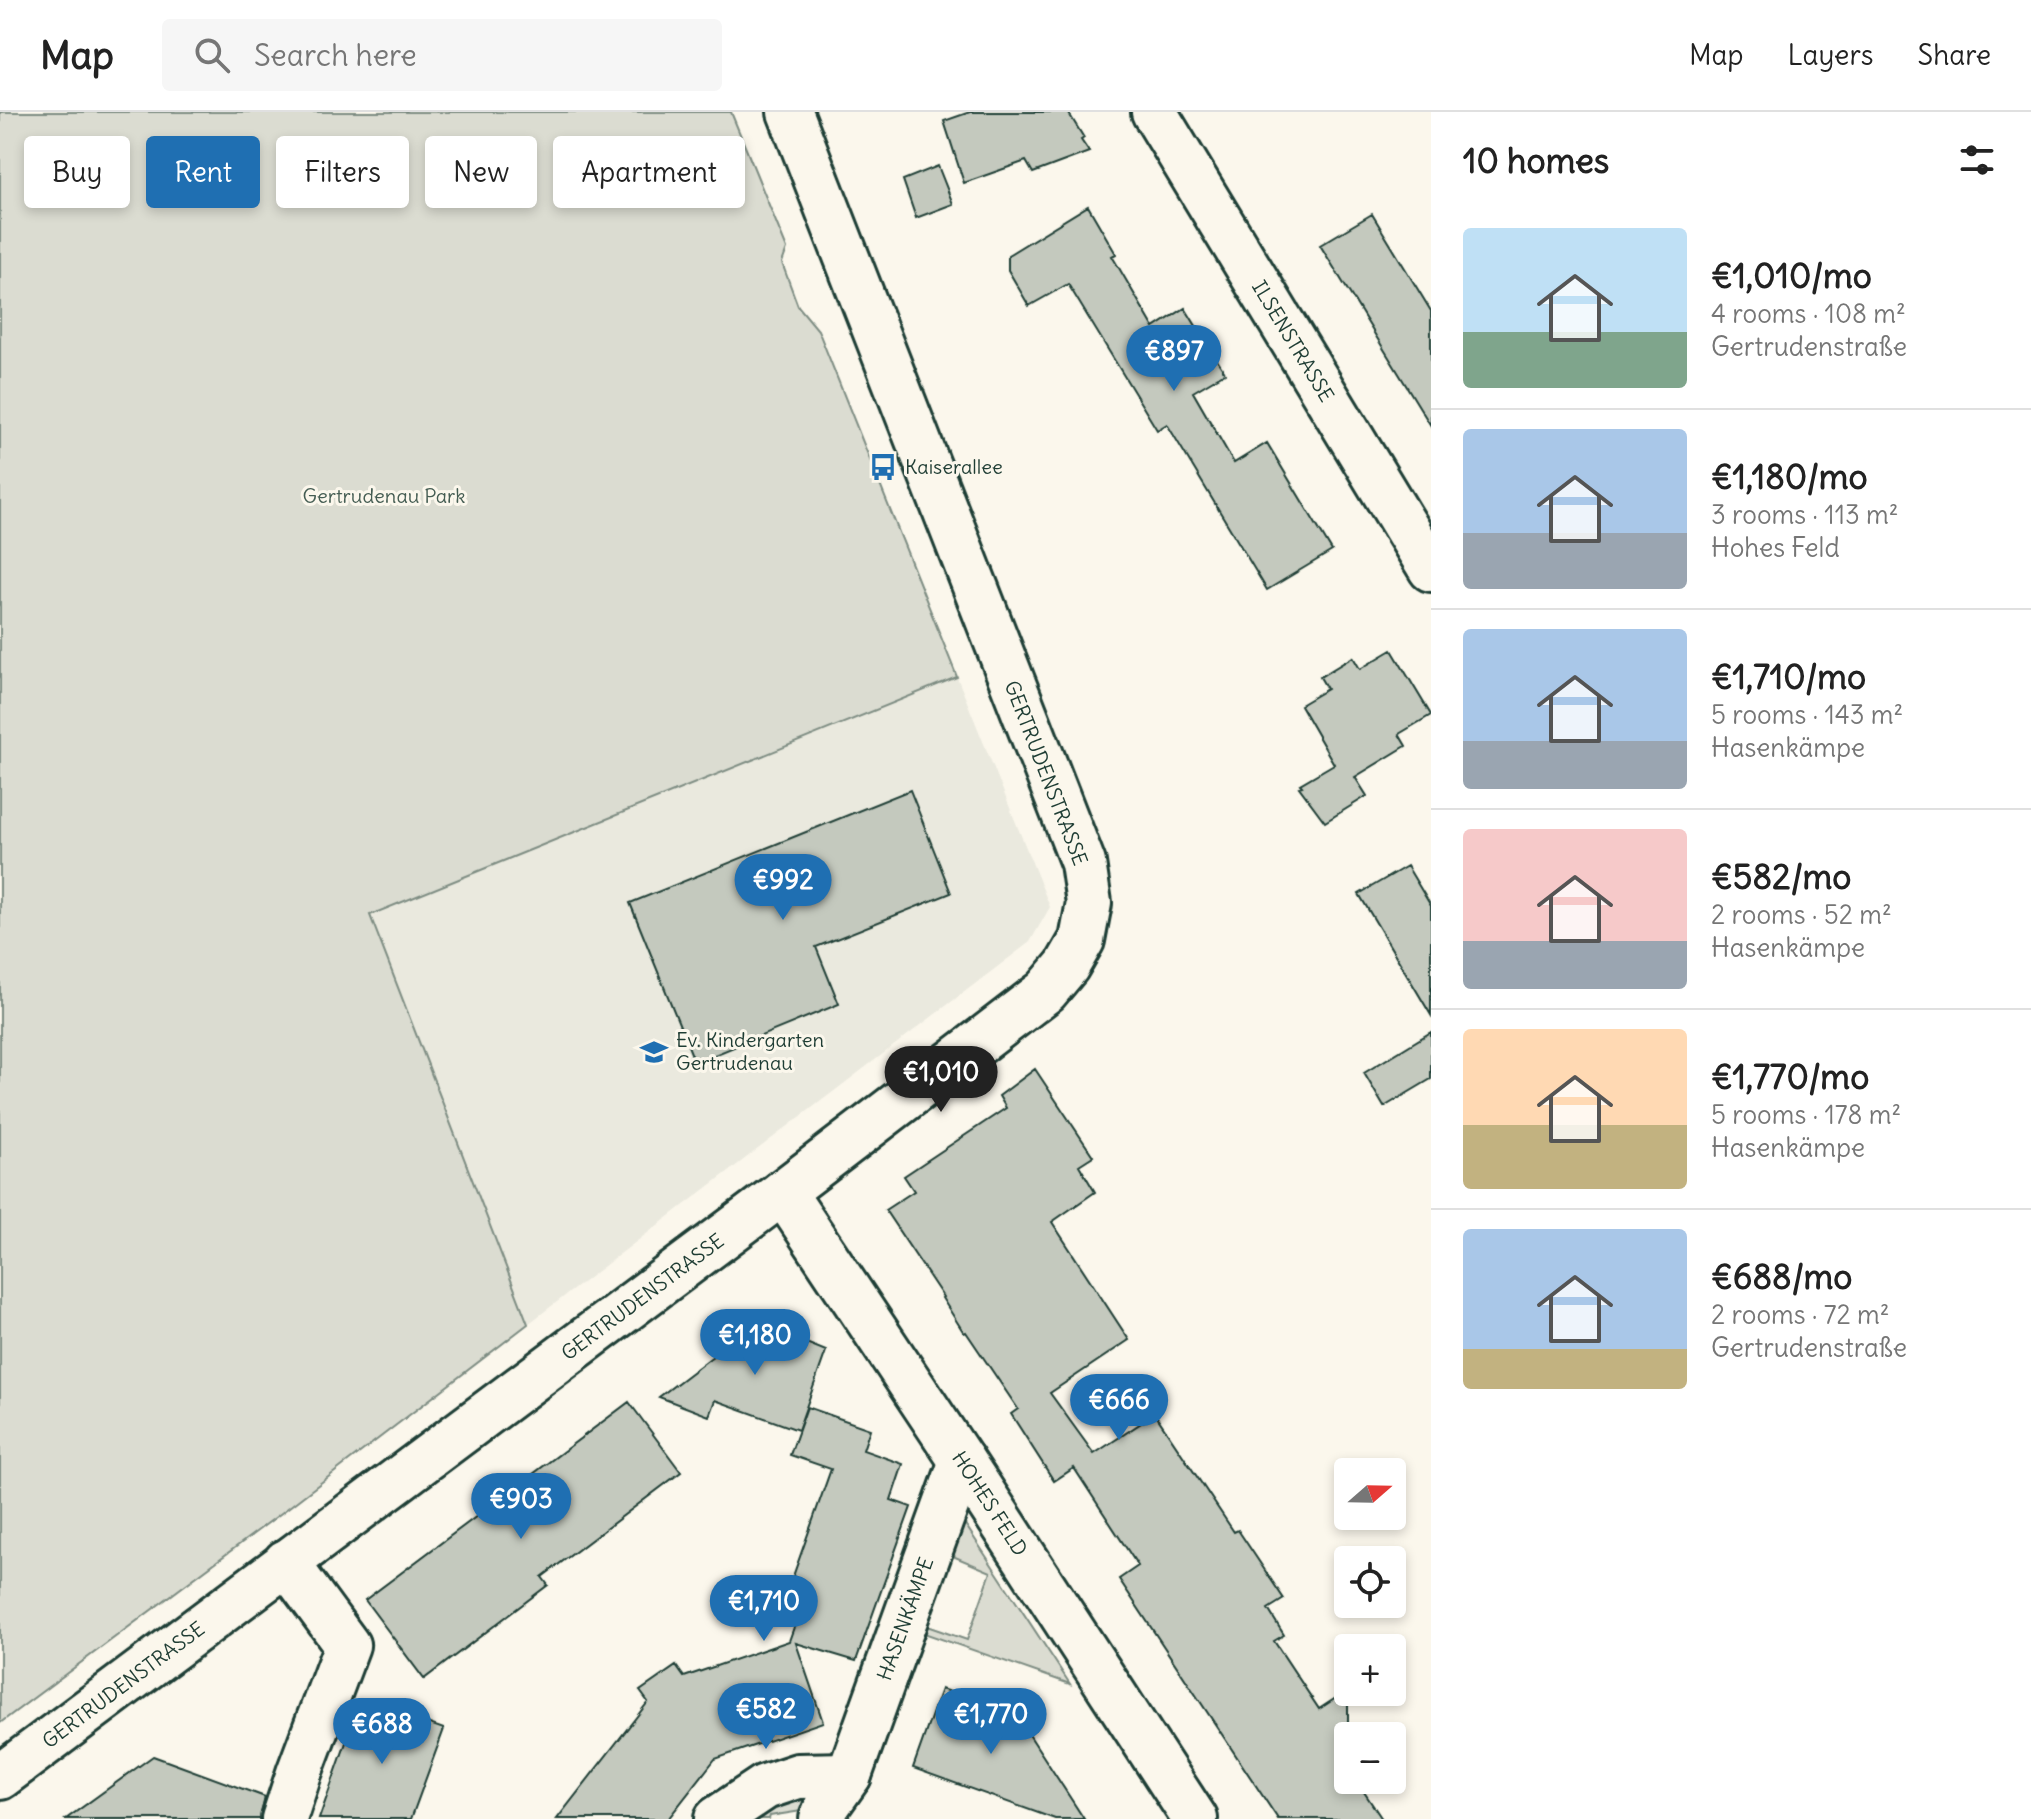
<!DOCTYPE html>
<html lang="en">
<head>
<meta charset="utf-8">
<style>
  :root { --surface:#fff; --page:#f6f6f6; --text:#222; --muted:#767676; --line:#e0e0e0; --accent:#1f6fb2 }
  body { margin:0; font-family:Delius,sans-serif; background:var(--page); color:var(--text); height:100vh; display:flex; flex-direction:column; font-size:30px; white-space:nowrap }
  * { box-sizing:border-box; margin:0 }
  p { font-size:26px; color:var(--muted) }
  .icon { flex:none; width:44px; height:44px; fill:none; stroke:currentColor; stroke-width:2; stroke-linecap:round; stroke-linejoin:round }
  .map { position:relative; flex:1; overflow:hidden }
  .drawer { display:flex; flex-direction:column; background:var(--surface); width:600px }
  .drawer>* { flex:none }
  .banner { position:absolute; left:24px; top:24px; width:760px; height:72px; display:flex; gap:16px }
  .needle { width:52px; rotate:70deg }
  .controls { position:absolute; left:1334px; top:1346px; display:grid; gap:16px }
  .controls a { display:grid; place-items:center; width:72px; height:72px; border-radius:8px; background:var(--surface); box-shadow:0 4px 12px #0003; font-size:40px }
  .price { position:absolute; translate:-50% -68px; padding:0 18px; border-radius:28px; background:var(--accent); color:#fff; font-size:26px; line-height:52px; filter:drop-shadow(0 2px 4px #0008) }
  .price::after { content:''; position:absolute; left:50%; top:48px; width:24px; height:18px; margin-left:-12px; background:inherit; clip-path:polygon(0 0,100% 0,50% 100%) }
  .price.current { background:#222; color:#fff }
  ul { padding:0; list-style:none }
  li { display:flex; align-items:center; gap:24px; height:200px; padding:0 32px }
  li+li { border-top:2px solid var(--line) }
  li span { display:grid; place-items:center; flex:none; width:224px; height:160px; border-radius:8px; color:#555 }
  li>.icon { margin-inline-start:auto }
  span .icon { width:96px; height:96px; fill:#fffc; stroke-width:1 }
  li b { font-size:34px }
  h2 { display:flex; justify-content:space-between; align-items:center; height:96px; padding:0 32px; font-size:34px }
  .pill { padding:0 28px; border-radius:8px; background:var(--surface); box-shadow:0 4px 12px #0003; font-size:28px; line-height:72px }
  .pill.current { background:var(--accent); color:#fff }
  header { display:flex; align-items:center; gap:48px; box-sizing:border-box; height:112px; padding:0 40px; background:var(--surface); border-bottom:2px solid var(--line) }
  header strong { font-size:38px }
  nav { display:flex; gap:44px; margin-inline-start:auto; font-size:28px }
  .search { width:560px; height:72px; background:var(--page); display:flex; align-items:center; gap:20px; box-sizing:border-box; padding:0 28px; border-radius:8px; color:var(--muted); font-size:30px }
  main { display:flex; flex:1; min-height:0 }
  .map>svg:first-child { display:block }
  .built { fill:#eae9de }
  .green { fill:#dbdcd1; stroke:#7d8c82; stroke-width:2 }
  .building { fill:#c4c9be; stroke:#1f3d34; stroke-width:2 }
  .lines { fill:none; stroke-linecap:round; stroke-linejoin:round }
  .street-casing { stroke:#1f3d34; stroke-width:50 }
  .street { stroke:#fbf7ec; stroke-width:44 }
  .labels { text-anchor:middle; stroke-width:6; stroke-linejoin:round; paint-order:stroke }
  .street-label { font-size:20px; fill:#1f3d34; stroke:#fbf7ec }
  .poi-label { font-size:20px; fill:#1f3d34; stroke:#fbf7ec; text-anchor:start }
  .park-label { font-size:20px; fill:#455d53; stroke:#fbf7ec }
</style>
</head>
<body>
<header>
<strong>Map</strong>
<div class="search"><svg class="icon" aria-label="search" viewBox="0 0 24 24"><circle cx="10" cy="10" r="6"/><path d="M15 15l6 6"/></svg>Search here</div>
<nav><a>Map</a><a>Layers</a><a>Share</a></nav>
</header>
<main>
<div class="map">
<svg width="1431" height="1707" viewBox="0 0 1431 1707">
  <rect width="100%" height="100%" fill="#fbf7ec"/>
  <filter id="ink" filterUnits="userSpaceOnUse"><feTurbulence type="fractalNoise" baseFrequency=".0125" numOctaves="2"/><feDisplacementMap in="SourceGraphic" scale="16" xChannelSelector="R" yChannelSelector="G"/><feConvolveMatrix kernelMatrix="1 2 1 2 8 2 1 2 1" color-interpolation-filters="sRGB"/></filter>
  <g filter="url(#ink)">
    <path class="built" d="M957,565l93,230 -20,35 -502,382 -158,-409z"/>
    <path class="green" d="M0,0h731l56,137 -5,14 16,43 20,24 139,347 -587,238 158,409 -248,190 -280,209z
      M961,1406l109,166 -149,-52 3,-7 43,15 24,-68 -36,-15 -4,-10z
      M807,1682l1,16 -38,6 -1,3h-30z"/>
    <path class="building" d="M970,0h98l16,26 -3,2 8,12 -56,21 -7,-12 -62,22 -20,-62z
      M938,54l15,38 -37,14 -13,-38z
      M1088,94l28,48 -4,2 42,72 31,-20 40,65 -32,19 41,71 33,-20 65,108 -65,39 -100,-166 -10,6 -89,-146 -39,22 -21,-36v-15z
      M1372,102l59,97v115l-111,-181z
      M1392,538l39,65 -32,19 7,12 -51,31 12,19 -42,26 -26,-35 3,-1 -2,-2 34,-20 -34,-59 27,-16 -7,-12 33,-20 7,12z
      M910,678l41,103 -135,54 23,57 -144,59 -65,-160z
      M1407,754l24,40v109l-72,-121z
      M1431,920v47l-47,28 -20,-34z
      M1035,957l58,87 -14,9 16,27 -43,30 77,118 -79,53 44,61 61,-40 79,118 4,-2 46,69 -16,10 16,26 -10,6 45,68 29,-19v90h8l26,39h-104l-159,-240 19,-13 -64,-98 -20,13 -43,-67 7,-5 -52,-77 -2,1 -22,-35 1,-1 -58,-87 29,-19 -10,-15 102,-68 -7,-12z
      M744,1209l20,8 1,-4 42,15 -1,3 20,8 -28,79 -83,-30 -6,16 -50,-19 79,-60z
      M629,1290l52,70 -139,105 6,8 -124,94 -59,-79z
      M807,1295l63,22 -7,21 40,14 -12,36 20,7 -55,154 -60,-18 27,79 -108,37 -47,60h-111l91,-117 -8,-11 36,-25 8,11 105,-36 19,-53 -17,-6 40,-113 -41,-14z
      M941,1577l21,7 1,-4 21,8 20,7 -1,4 14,5 67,103h-29l-142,-51z
      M361,1588l83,29 -33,90h-92z
      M153,1644l112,41 -5,22h-194z"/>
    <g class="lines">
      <g class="street-casing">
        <g id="street">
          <path id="s1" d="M1154,0l277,457"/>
          <path id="s2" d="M783,1080l179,269 233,358"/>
          <path id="s3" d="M0,1665l783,-585 263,-201 21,-25 15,-26 7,-37 -6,-40 -293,-751"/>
          <path d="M284,1707l15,-46 48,-128 -61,-83"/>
          <path d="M717,1707l48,-32 33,-11 51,-1"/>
          <path id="s4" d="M822,1707l5,-13 22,-31 113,-314"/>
        </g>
      </g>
      <use href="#street" class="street"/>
    </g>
  </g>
  <defs>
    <g id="bus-bare" transform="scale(2.16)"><path d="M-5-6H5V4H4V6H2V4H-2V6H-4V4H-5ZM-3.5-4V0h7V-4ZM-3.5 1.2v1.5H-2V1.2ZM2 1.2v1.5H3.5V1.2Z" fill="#1f6fb2" stroke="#fbf7ec" stroke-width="2.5" paint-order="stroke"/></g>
    <g id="school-bare" transform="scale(2.16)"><path d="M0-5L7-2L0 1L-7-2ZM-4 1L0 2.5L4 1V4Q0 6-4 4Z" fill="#1f6fb2" stroke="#fbf7ec" stroke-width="2.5" paint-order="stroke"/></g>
  </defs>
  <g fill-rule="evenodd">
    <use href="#bus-bare" x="883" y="355"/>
    <use href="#school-bare" x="654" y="940"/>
  </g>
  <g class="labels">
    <g class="street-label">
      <text dy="7" stroke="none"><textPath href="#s1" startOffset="268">ILSENSTRASSE</textPath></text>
      <text transform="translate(1046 661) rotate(69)" y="7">GERTRUDENSTRASSE</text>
      <text dy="7" stroke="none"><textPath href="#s3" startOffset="802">GERTRUDENSTRASSE</textPath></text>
      <text dy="7" stroke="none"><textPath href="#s2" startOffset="374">HOHES FELD</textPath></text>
      <text dy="7" stroke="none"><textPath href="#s4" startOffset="218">HASENKÄMPE</textPath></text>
      <text dy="7" stroke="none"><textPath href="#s3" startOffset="154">GERTRUDENSTRASSE</textPath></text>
    </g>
    <g class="poi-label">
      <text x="905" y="362">Kaiserallee</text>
      <text x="676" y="935">Ev. Kindergarten<tspan x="676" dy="23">Gertrudenau</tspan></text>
    </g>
    <g class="park-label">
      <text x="384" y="391">Gertrudenau Park</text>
    </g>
  </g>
</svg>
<div class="controls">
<a><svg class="needle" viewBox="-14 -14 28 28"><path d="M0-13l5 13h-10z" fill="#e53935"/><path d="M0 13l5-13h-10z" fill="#767676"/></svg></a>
<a><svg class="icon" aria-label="locate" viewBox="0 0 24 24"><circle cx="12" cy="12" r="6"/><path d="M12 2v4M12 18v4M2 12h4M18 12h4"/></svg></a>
<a>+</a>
<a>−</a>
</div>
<b class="price" style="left:1174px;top:281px">€897</b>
<b class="price" style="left:783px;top:810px">€992</b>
<b class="price current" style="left:941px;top:1002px">€1,010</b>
<b class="price" style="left:755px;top:1265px">€1,180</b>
<b class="price" style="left:1119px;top:1330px">€666</b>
<b class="price" style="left:521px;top:1429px">€903</b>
<b class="price" style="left:764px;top:1531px">€1,710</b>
<b class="price" style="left:766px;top:1639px">€582</b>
<b class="price" style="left:991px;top:1644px">€1,770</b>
<b class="price" style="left:382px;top:1654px">€688</b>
<div class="banner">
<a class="pill">Buy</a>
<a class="pill current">Rent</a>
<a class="pill">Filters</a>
<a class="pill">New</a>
<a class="pill">Apartment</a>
</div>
</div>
<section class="drawer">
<h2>10 homes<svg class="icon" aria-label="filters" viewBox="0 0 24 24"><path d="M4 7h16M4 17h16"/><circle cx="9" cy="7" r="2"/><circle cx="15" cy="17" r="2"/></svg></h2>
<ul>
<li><span style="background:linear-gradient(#bfe0f5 65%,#7fa58c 0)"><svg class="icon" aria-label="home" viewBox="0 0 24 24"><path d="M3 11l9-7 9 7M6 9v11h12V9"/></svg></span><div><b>€1,010/mo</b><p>4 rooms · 108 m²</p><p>Gertrudenstraße</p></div></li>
<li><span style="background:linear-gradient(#a9c7e8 65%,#9aa5b1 0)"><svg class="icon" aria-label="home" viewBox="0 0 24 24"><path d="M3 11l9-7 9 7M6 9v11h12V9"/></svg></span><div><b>€1,180/mo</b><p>3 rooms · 113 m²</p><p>Hohes Feld</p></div></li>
<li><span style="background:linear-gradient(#a9c7e8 70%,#9aa5b1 0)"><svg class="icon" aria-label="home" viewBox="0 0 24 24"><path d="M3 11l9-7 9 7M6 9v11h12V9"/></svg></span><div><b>€1,710/mo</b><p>5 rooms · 143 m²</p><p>Hasenkämpe</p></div></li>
<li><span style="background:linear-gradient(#f6c9c9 70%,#9aa5b1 0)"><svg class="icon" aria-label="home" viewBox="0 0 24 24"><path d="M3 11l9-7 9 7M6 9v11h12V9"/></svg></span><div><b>€582/mo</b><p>2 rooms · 52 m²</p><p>Hasenkämpe</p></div></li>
<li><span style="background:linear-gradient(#ffd9b3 60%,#c2b280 0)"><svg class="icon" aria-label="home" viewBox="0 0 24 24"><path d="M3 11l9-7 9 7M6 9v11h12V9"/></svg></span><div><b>€1,770/mo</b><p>5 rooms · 178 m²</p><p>Hasenkämpe</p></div></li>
<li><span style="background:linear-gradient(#a9c7e8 75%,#c2b280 0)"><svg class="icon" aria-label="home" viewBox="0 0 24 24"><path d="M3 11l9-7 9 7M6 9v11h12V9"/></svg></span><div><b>€688/mo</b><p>2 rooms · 72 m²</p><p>Gertrudenstraße</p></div></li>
</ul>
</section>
</main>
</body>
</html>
